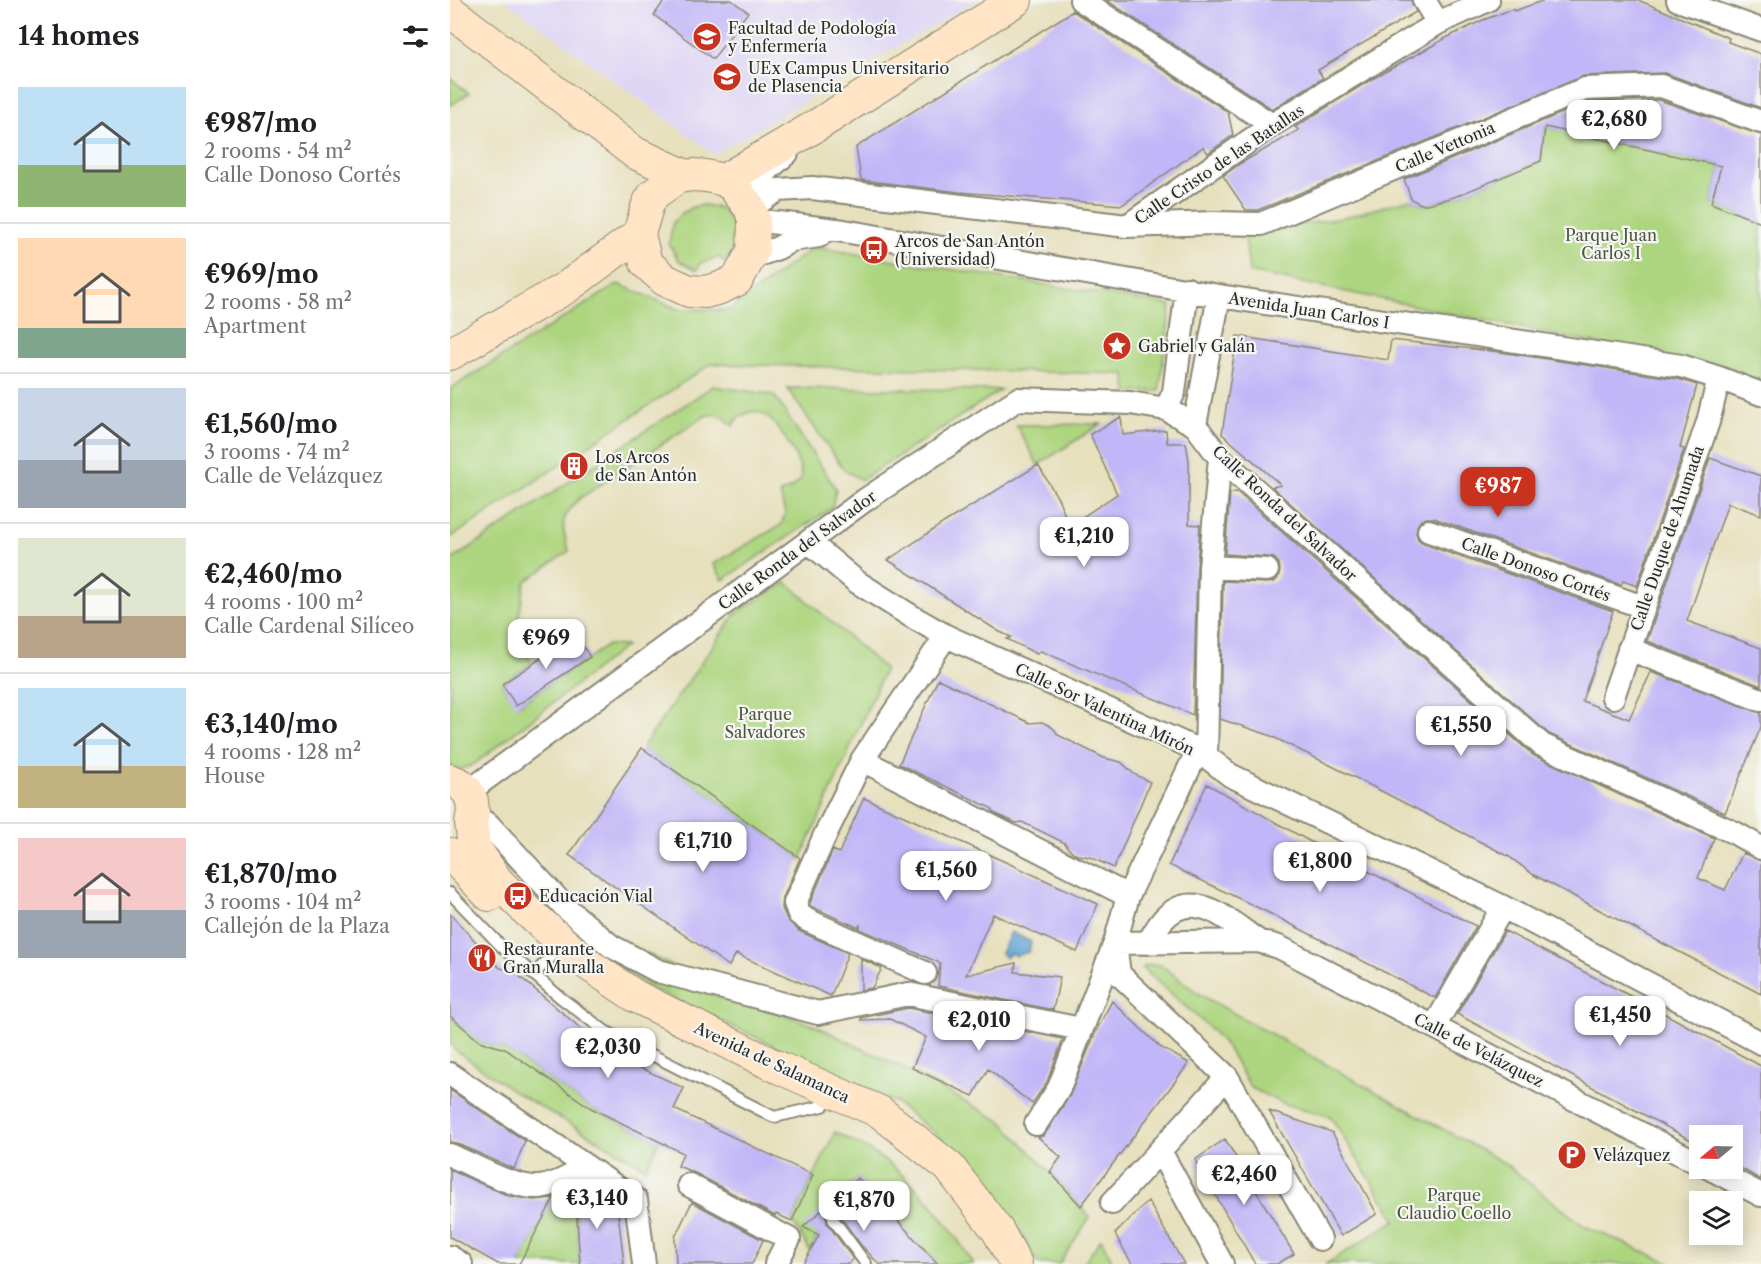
<!DOCTYPE html>
<html lang="en">
<head>
<meta charset="utf-8">
<style>
  :root { --surface:#fff; --page:#f6f6f6; --text:#202124; --muted:#757577; --line:#e0e0e0; --accent:#c8321e }
  body { margin:0; font-family:"Libre Caslon Text",serif; background:var(--page); color:var(--text); height:100vh; display:flex; flex-direction:column; font-size:22px; white-space:nowrap }
  * { box-sizing:border-box; margin:0 }
  p { font-size:20px; color:var(--muted) }
  .icon { flex:none; width:33px; height:33px; fill:none; stroke:currentColor; stroke-width:2; stroke-linecap:round; stroke-linejoin:round }
  .map { position:relative; flex:1; overflow:hidden }
  .details { display:flex; flex-direction:column; background:var(--surface); width:450px }
  .details>* { flex:none }
  .needle { width:39px; rotate:251deg }
  .buttons { position:absolute; left:1239px; top:1125px; display:grid; gap:12px }
  .buttons a { display:grid; place-items:center; width:54px; height:54px; border-radius:0px; background:var(--surface); box-shadow:0 3px 15px #0003; font-size:30px }
  .price { position:absolute; translate:-50% -51px; padding:0 14px; border-radius:12px; background:#fff; color:#222; font-size:20px; line-height:39px; filter:drop-shadow(0 2px 3px #0008) }
  .price::after { content:''; position:absolute; left:50%; top:36px; width:18px; height:14px; margin-left:-9px; background:inherit; clip-path:polygon(0 0,100% 0,50% 100%) }
  .price.current { background:var(--accent); color:#fff }
  ul { padding:0; list-style:none }
  li { display:flex; align-items:center; gap:18px; height:150px; padding:0 18px }
  li+li { border-top:2px solid var(--line) }
  li span { display:grid; place-items:center; flex:none; width:168px; height:120px; border-radius:0px; color:#555 }
  li>.icon { margin-inline-start:auto }
  span .icon { width:72px; height:72px; fill:#fffc; stroke-width:1 }
  li b { font-size:26px }
  h2 { display:flex; justify-content:space-between; align-items:center; height:72px; padding:0 18px; font-size:26px }
  main { display:flex; flex:1; min-height:0 }
  .map>svg:first-child { display:block }
  .built { fill:#ded5f5 }
  .green { fill:#add57f; stroke:#6c8055; stroke-width:1.5 }
  .water { fill:#5da4d3; stroke:#44687f; stroke-width:1.5 }
  .building { fill:#c1b6f7 }
  .lines { fill:none; stroke-linecap:round; stroke-linejoin:round }
  .lane-casing { stroke:#898674; stroke-width:14 }
  .street-casing { stroke:#898674; stroke-width:26 }
  .secondary-casing { stroke:#898674; stroke-width:34 }
  .lane { stroke:#fff; stroke-width:10 }
  .street { stroke:#fff; stroke-width:22 }
  .secondary { stroke:#ffe4c6; stroke-width:32 }
  .labels { text-anchor:middle; stroke-width:4.5; stroke-linejoin:round; paint-order:stroke }
  .poi-label { font-size:16px; fill:#2b2b2b; stroke:#f6f6f2; text-anchor:start }
  .street-label { font-size:16px; fill:#2b2b2b; stroke:#f6f6f2 }
  .park-label { font-size:16px; fill:#4c5640; stroke:#f6f6f2 }
</style>
</head>
<body>
<main>
<section class="details">
<h2>14 homes<svg class="icon" aria-label="filters" viewBox="0 0 24 24"><path d="M4 7h16M4 17h16"/><circle cx="9" cy="7" r="2"/><circle cx="15" cy="17" r="2"/></svg></h2>
<ul>
<li><span style="background:linear-gradient(#bfe0f5 65%,#8fb573 0)"><svg class="icon" aria-label="home" viewBox="0 0 24 24"><path d="M3 11l9-7 9 7M6 9v11h12V9"/></svg></span><div><b>€987/mo</b><p>2 rooms · 54 m²</p><p>Calle Donoso Cortés</p></div></li>
<li><span style="background:linear-gradient(#ffd9b3 75%,#7fa58c 0)"><svg class="icon" aria-label="home" viewBox="0 0 24 24"><path d="M3 11l9-7 9 7M6 9v11h12V9"/></svg></span><div><b>€969/mo</b><p>2 rooms · 58 m²</p><p>Apartment</p></div></li>
<li><span style="background:linear-gradient(#c9d6e8 60%,#9aa5b1 0)"><svg class="icon" aria-label="home" viewBox="0 0 24 24"><path d="M3 11l9-7 9 7M6 9v11h12V9"/></svg></span><div><b>€1,560/mo</b><p>3 rooms · 74 m²</p><p>Calle de Velázquez</p></div></li>
<li><span style="background:linear-gradient(#dfe7d0 65%,#b9a48a 0)"><svg class="icon" aria-label="home" viewBox="0 0 24 24"><path d="M3 11l9-7 9 7M6 9v11h12V9"/></svg></span><div><b>€2,460/mo</b><p>4 rooms · 100 m²</p><p>Calle Cardenal Silíceo</p></div></li>
<li><span style="background:linear-gradient(#bfe0f5 65%,#c2b280 0)"><svg class="icon" aria-label="home" viewBox="0 0 24 24"><path d="M3 11l9-7 9 7M6 9v11h12V9"/></svg></span><div><b>€3,140/mo</b><p>4 rooms · 128 m²</p><p>House</p></div></li>
<li><span style="background:linear-gradient(#f6c9c9 60%,#9aa5b1 0)"><svg class="icon" aria-label="home" viewBox="0 0 24 24"><path d="M3 11l9-7 9 7M6 9v11h12V9"/></svg></span><div><b>€1,870/mo</b><p>3 rooms · 104 m²</p><p>Callejón de la Plaza</p></div></li>
</ul>
</section>
<div class="map">
<svg width="1311" height="1264" viewBox="0 0 1311 1264">
  <rect width="100%" height="100%" fill="#f6f6f2"/>
  <filter id="ink" filterUnits="userSpaceOnUse"><feTurbulence type="fractalNoise" baseFrequency=".0167" numOctaves="2"/><feDisplacementMap in="SourceGraphic" scale="12" xChannelSelector="R" yChannelSelector="G"/><feConvolveMatrix kernelMatrix="1 2 1 2 8 2 1 2 1" color-interpolation-filters="sRGB"/></filter>
  <filter id="wash" filterUnits="userSpaceOnUse"><feTurbulence type="fractalNoise" baseFrequency=".008" numOctaves="4" result="noise"/><feDisplacementMap in="SourceGraphic" scale="24" xChannelSelector="R" yChannelSelector="G"/><feGaussianBlur stdDeviation="1.35" result="paint"/><feColorMatrix in="noise" values="0 0 0 0 0 0 0 0 0 0 0 0 0 0 0 0 0 1.4 0 .05"/><feComposite in="paint" operator="in"/></filter>
  <g filter="url(#wash)">
    <rect width="100%" height="100%" fill="#e7e0bd"/>
    <path class="built" d="M55,0h472l-263,154z"/>
    <path class="green" d="M0,78l19,15 -19,13z
      M1095,127l176,39 -10,37 50,20v160l-34,-13 -478,-98 -4,-38 96,-16 70,-19 12,6 29,-7 89,-37z
      M255,205l15,3 9,9 7,14 -1,17 -10,15 -6,-6 -18,6 -4,7 -18,-9 -10,-17 4,-22 8,-8 11,-7z
      M364,247l357,58 -12,86 -32,1 -2,-18 -414,-10 -261,174v-149l168,-105 60,25 52,1z
      M263,386l61,9 62,94 -4,19 -109,72 -10,-16 68,-39 4,-11 -5,-21c7,-3 16,-6 20,-13 6,-14 -22,-56 -34,-64 -4,-3 -8,-4 -13,-5l-15,6 -5,9c-8,-9 -16,-14 -28,-10l-125,82c-21,19 -19,28 -11,53l-44,31 -10,56 17,25 -30,21 15,22 91,-61 18,1 -153,119 -12,4 -11,1v-209z
      M337,388l214,2 -139,90 -18,-10z
      M651,424l-63,41 -22,-40z
      M336,582l99,87 -84,190 -159,-111 93,-134z
      M40,838l75,77 184,87 67,24 95,46 90,49 49,51 40,45 -31,47h-21l-18,-33 -44,-60 -40,-37 -40,-31 -247,-116 -44,-29 -45,-34 -68,-69z
      M697,965h14l38,29 305,169 80,63 89,38h-347l70,-44 -66,-104 -46,-12 -33,-16 -23,-39 -17,-20 -69,-61z
      M0,1016l30,25 25,8 86,59 68,33 -13,27 -131,-76 -57,-40 -8,-7z
      M385,1132c12,7 25,12 37,20 43,27 75,68 101,112h-35l-80,-86 -32,28 6,8 -9,13 -13,24 -18,-30z
      M125,1196l5,68h-61l35,-67 3,4z
      M651,1239l13,25h-31z"/>
    <path class="water" d="M561,932l20,10 -2,10 -13,4 -5,-3 -5,5 -5,-5z"/>
    <g id="blocks">
      <path class="building" d="M215,0h66l17,12 -35,47 -59,-44z
        M656,0h305l5,12 -98,58 5,8 -51,31z
        M1095,0h93l91,38 -1,4 33,12v54l-96,-35 -81,3 -326,134h-12l-23,-34 18,-13 58,-33 -4,-3 72,-45 79,-44 37,-18 30,-11 1,2z
        M623,11l155,101 5,23 -25,18 -5,-6 -81,58 -163,-13 -98,-12 -5,-33z
        M1209,100l102,35v88l-50,-20 10,-37 -176,-39 -4,34 -87,36 -31,8 -12,-6 -7,-20 184,-77z
        M787,336l151,24 3,-20 109,12 178,27 19,6 -17,63 4,1 -47,137 -14,-5 -2,4 -187,-67h-7l-6,2 -4,6 -1,7 2,6 6,5 189,67 -31,90 47,18 22,-47 110,41v14l-36,86 -176,-79 -277,-247 9,-2 -59,-51z
        M671,417l2,18 43,-5 1,13h19l3,18v63l11,1 -3,42 -4,148 -152,-64 -4,3 -30,-15 4,-2 -13,-6 -110,-71 57,-38 93,-57 21,35 10,26 48,-32 -27,-60z
        M1260,458l51,18v39l-33,-12 -41,118 74,27v38l-114,-45z
        M787,492l296,263 181,83 -16,40 27,12 18,-37 18,8v133l-101,-52 -126,-67 -26,-19 -164,-84 -75,-37 -49,-16 3,-138 44,2 7,-1 4,-4 2,-7 -1,-8 -5,-5 -6,-1 -43,-3 5,-61z
        M126,635l14,22 -74,49 -14,-22z
        M488,679l92,44 12,-1 8,4 5,4 3,5 46,23 17,4 13,12 16,8 -36,86 -24,-11 -13,-2 -9,-7 -3,-5 -43,-21 -6,1 -22,-10 -3,-5 -92,-44z
        M192,748l158,110 -17,40 -1,10 5,11 12,12 49,22 -17,43 -95,-42 -7,12 -160,-111z
        M757,784l102,57 167,85 -41,72 -166,-85 -100,-48z
        M414,798l234,106 -21,48 -84,-38 -27,61 50,-12 -1,9 45,5 -7,33 -115,-24 2,-23 -80,-34v-5l-1,4 -49,-22v-3l23,-53 6,3z
        M0,914l50,54 12,2 99,84 73,34 -10,21 139,66 -21,46 -16,-7 -1,2 -80,-43 -17,-7 5,-13 -92,-45 -86,-59 -26,-8 -29,-25z
        M1055,931l164,85 92,50v114l-29,-17v-27h-32v9l-243,-131z
        M411,959l21,9 -10,20 -11,2z
        M662,1001l48,46 29,16 -108,143 -31,-34 11,-15 -23,-20 5,-1 4,-5 23,-36 26,-64z
        M458,1008l155,31 -16,43 -15,22 -44,-35 -15,27 -61,-28 14,-31 -36,-18 -29,1v-2z
        M0,1090l75,51 -11,28 -58,-26 -6,-1z
        M819,1111l63,21 45,82 -36,22z
        M775,1139l69,115 -17,10h-22l-60,-104z
        M0,1170l59,26 25,4 20,-2 -35,66h-21l-48,-27z
        M408,1178l80,86h-59l-18,-19 -22,-30 -6,-3 -7,3 1,8 26,36 -4,5h-46l16,-29 -16,-8z
        M137,1183l2,2 4,14 12,-1 1,10 12,4 6,52h-44l-5,-75z
        M698,1201l36,63h-52l-17,-30z
        M242,1202l71,38 -11,24h-76l-1,-27z"/>
    </g>
  </g>
  <g filter="url(#ink)">
    <use href="#blocks" fill-opacity="0" stroke="#898674" stroke-width="1.5"/>
    <g class="lines">
      <g class="lane-casing">
        <path id="lane" d="M0,893l52,54 59,51 44,33 169,86 49,-11
          M84,974l19,-19
          M383,1219l33,45"/>
      </g>
      <g class="street-casing">
        <path id="street" d="M631,0l191,125
          M974,0l14,23
          M1228,0l83,30
          M293,200l27,-32 17,-15
          M300,208l28,-18 34,-2 315,38 145,-101 166,-102 50,-23
          M304,220l90,11 375,65 462,70 38,12 42,16
          M677,226l87,-3 47,1 324,-135 76,-3 100,36
          M300,258l28,-10 14,-8 27,-4
          M716,409l8,-17 13,-103
          M745,425l24,-129
          M979,531l214,76
          M359,542l48,40 54,34 35,20 252,114 32,25 273,132 258,136
          M760,567l57,3
          M496,636l-84,124 266,136
          M1179,649l132,51
          M1163,697l95,-275 11,-44
          M748,750l-70,146 -13,47 4,31 108,103 93,162
          M756,758l4,-191 10,-109
          M412,760l-36,73 -31,70 4,11 8,6 118,53
          M18,792l397,-292 153,-101 112,4 36,6 29,16 25,33 322,287 193,88 26,15
          M22,816l16,8 78,84 45,38 47,25 160,42 90,-19 173,35
          M698,943c7,-12 14,-26 27,-33 28,-16 61,16 83,31
          M984,1027l69,-120
          M0,1074l186,126 8,64
          M586,1124l23,-36 56,-145 143,-2 21,6 421,217
          M710,1151l62,113
          M0,1155c25,11 57,30 84,32 17,1 39,-12 53,-20
          M1259,1168l52,27
          M239,1185l100,54 -13,25
          M662,1203l115,-126
          M0,1257l11,7"/>
      </g>
      <g class="secondary-casing">
        <path id="secondary" d="M0,11l185,142 51,23
          M243,175l13,1 18,4 9,6 17,22 4,12 -1,31 -16,29 -17,8 -15,4 -16,-1 -24,-11 -19,-17 -7,-29 9,-30 6,-10 24,-17z
          M274,180l95,-56 197,-124
          M0,354l117,-67 72,-53
          M0,780l10,4 8,8 4,9 1,11 -2,10 3,25 23,34 29,29 60,53 49,33 138,69 107,47 69,55 49,64 18,33
          M0,854l39,41"/>
      </g>
      <use href="#lane" class="lane"/>
      <use href="#street" class="street"/>
      <use href="#secondary" class="secondary"/>
    </g>
  </g>
  <defs>
    <g id="university-disc" transform="scale(1.5)"><circle r="9.5" fill="#c8321e" stroke="#f6f6f2"/><path d="M0-5L7-2L0 1L-7-2ZM-4 1L0 2.5L4 1V4Q0 6-4 4Z" fill="#fff"/></g>
    <g id="bus-disc" transform="scale(1.5)"><circle r="9.5" fill="#c8321e" stroke="#f6f6f2"/><path d="M-5-6H5V4H4V6H2V4H-2V6H-4V4H-5ZM-3.5-4V0h7V-4ZM-3.5 1.2v1.5H-2V1.2ZM2 1.2v1.5H3.5V1.2Z" fill="#fff"/></g>
    <g id="sight-disc" transform="scale(1.5)"><circle r="9.5" fill="#c8321e" stroke="#f6f6f2"/><path d="M0-6L1.8-2.2L6-1.7L2.9 1.2L3.7 5.4L0 3.3L-3.7 5.4L-2.9 1.2L-6-1.7L-1.8-2.2Z" fill="#fff"/></g>
    <g id="building-disc" transform="scale(1.5)"><circle r="9.5" fill="#c8321e" stroke="#f6f6f2"/><path d="M-4-6H4V6H1V3H-1V6H-4ZM-2.5-4.3h1.7v1.8h-1.7ZM.8-4.3h1.7v1.8H.8ZM-2.5-1h1.7V.8h-1.7ZM.8-1h1.7V.8H.8Z" fill="#fff"/></g>
    <g id="restaurant-disc" transform="scale(1.5)"><circle r="9.5" fill="#c8321e" stroke="#f6f6f2"/><path d="M-5-6h1v4h1v-4h1v4h1v-4h1v5L-1.5 .5V6h-2V.5L-5-1ZM5-6V6H3V1.5H1.5Q1.5-4 5-6Z" fill="#fff"/></g>
    <g id="parking-disc" transform="scale(1.5)"><circle r="9.5" fill="#c8321e" stroke="#f6f6f2"/><path d="M-3.5-5.5H1a3.5 3.5 0 0 1 0 7H-1V5.5H-3.5ZM-1-3.4V-.6H.8a1.4 1.4 0 0 0 0-2.8Z" fill="#fff"/></g>
  </defs>
  <g fill-rule="evenodd">
    <use href="#university-disc" x="257" y="37"/>
    <use href="#university-disc" x="277" y="77"/>
    <use href="#bus-disc" x="424" y="250"/>
    <use href="#sight-disc" x="667" y="346"/>
    <use href="#building-disc" x="124" y="466"/>
    <use href="#bus-disc" x="68" y="896"/>
    <use href="#restaurant-disc" x="32" y="958"/>
    <use href="#parking-disc" x="1122" y="1155"/>
  </g>
  <g class="labels">
    <g class="poi-label">
      <text x="278" y="34">Facultad de Podología<tspan x="278" dy="18">y Enfermería</tspan></text>
      <text x="298" y="74">UEx Campus Universitario<tspan x="298" dy="18">de Plasencia</tspan></text>
      <text x="445" y="247">Arcos de San Antón<tspan x="445" dy="18">(Universidad)</tspan></text>
      <text x="688" y="352">Gabriel y Galán</text>
      <text x="145" y="463">Los Arcos<tspan x="145" dy="18">de San Antón</tspan></text>
      <text x="89" y="902">Educación Vial</text>
      <text x="53" y="955">Restaurante<tspan x="53" dy="18">Gran Muralla</tspan></text>
      <text x="1143" y="1161">Velázquez</text>
    </g>
    <g class="street-label">
      <text transform="translate(995 147) rotate(-23)" y="6">Calle Vettonia</text>
      <text transform="translate(769 164) rotate(-34)" y="6">Calle Cristo de las Batallas</text>
      <text transform="translate(859 310) rotate(9)" y="6">Avenida Juan Carlos I</text>
      <text transform="translate(835 513) rotate(43)" y="6">Calle Ronda del Salvador</text>
      <text transform="translate(1217 538) rotate(-71)" y="6">Calle Duque de Ahumada</text>
      <text transform="translate(347 550) rotate(-36)" y="6">Calle Ronda del Salvador</text>
      <text transform="translate(1086 569) rotate(20)" y="6">Calle Donoso Cortés</text>
      <text transform="translate(655 709) rotate(25)" y="6">Calle Sor Valentina Mirón</text>
      <text transform="translate(1029 1050) rotate(27)" y="6">Calle de Velázquez</text>
      <text transform="translate(322 1062) rotate(25)" y="6">Avenida de Salamanca</text>
    </g>
    <g class="park-label">
      <text x="1161" y="241">Parque Juan<tspan x="1161" dy="18">Carlos I</tspan></text>
      <text x="315" y="720">Parque<tspan x="315" dy="18">Salvadores</tspan></text>
      <text x="1004" y="1201">Parque<tspan x="1004" dy="18">Claudio Coello</tspan></text>
    </g>
  </g>
</svg>
<div class="buttons">
<a><svg class="needle" viewBox="-14 -14 28 28"><path d="M0-13l5 13h-10z" fill="#e53935"/><path d="M0 13l5-13h-10z" fill="#757577"/></svg></a>
<a><svg class="icon" aria-label="layers" viewBox="0 0 24 24"><path d="M12 4l9 5-9 5-9-5zM3 14l9 5 9-5"/></svg></a>
</div>
<b class="price" style="left:1164px;top:151px">€2,680</b>
<b class="price current" style="left:1048px;top:518px">€987</b>
<b class="price" style="left:634px;top:568px">€1,210</b>
<b class="price" style="left:96px;top:670px">€969</b>
<b class="price" style="left:1011px;top:757px">€1,550</b>
<b class="price" style="left:253px;top:873px">€1,710</b>
<b class="price" style="left:870px;top:893px">€1,800</b>
<b class="price" style="left:496px;top:902px">€1,560</b>
<b class="price" style="left:1170px;top:1047px">€1,450</b>
<b class="price" style="left:529px;top:1052px">€2,010</b>
<b class="price" style="left:158px;top:1079px">€2,030</b>
<b class="price" style="left:794px;top:1206px">€2,460</b>
<b class="price" style="left:147px;top:1230px">€3,140</b>
<b class="price" style="left:414px;top:1232px">€1,870</b>
</div>
</main>
</body>
</html>
